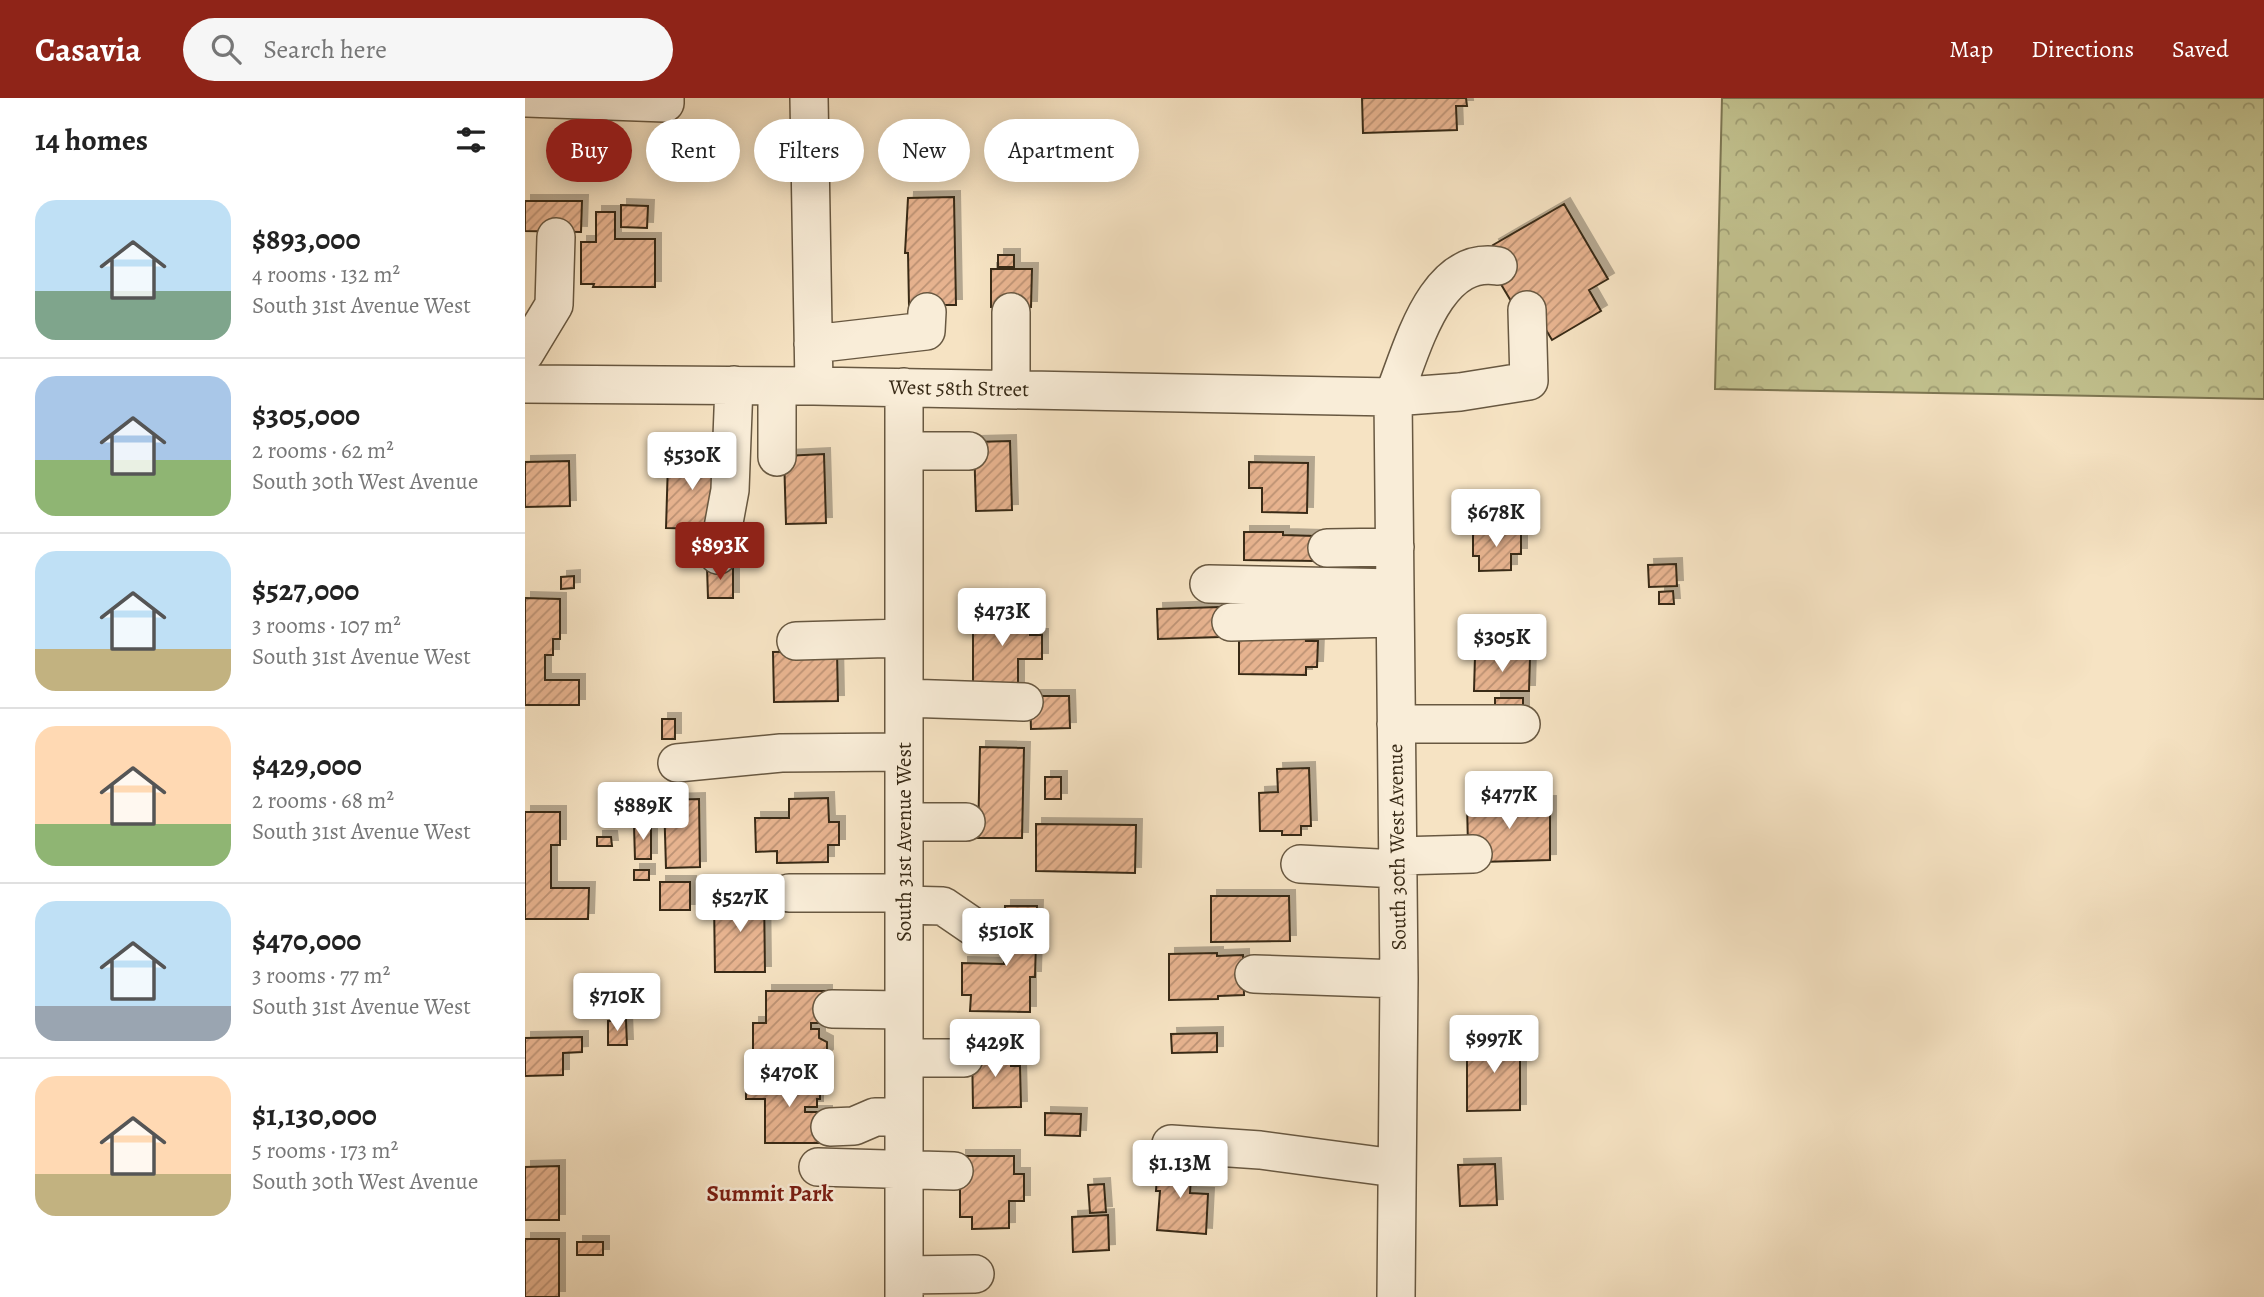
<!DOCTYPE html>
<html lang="en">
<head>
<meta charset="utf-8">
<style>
  :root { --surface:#fff; --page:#f6f6f6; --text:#222; --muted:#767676; --line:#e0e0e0; --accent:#8f2418 }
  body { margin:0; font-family:Alegreya,serif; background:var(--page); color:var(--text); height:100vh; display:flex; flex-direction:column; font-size:26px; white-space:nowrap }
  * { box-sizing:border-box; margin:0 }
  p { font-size:23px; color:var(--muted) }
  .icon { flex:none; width:38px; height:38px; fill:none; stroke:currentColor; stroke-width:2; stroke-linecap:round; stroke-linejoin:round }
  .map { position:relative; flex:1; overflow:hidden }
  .panel { display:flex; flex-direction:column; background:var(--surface); width:525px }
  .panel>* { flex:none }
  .banner { position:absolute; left:21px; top:21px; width:665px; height:63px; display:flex; gap:14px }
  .price { position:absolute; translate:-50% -60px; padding:0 16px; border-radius:7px; background:#fff; color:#222; font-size:23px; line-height:46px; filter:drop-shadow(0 2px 4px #0008) }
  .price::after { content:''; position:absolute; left:50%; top:42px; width:21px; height:16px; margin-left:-10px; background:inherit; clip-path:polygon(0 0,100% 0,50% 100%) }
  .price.selected { background:var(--accent); color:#fff }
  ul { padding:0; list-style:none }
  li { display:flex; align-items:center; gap:21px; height:175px; padding:0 35px }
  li+li { border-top:2px solid var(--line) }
  li span { display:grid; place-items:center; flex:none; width:196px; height:140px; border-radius:21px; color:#555 }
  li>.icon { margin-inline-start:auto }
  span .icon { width:84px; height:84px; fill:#fffc; stroke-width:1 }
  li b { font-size:30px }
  h2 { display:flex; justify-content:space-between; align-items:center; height:84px; padding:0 35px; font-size:30px }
  .chip { padding:0 24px; border-radius:32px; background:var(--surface); box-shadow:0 4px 18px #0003; font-size:24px; line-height:63px }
  .chip.selected { background:var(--accent); color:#fff }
  header { display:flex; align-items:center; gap:42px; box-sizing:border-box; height:98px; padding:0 35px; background:var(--accent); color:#fff }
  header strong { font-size:33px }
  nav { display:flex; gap:38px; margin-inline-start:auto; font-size:24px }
  .search { width:490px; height:63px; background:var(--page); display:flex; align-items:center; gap:18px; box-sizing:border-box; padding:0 24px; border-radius:38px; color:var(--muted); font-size:26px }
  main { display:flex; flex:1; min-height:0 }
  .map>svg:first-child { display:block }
  .forest { fill:url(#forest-crowns); stroke:#7d7652; stroke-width:2 }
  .building { fill:url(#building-hatch); stroke:#382a16; stroke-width:2; filter:url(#shadow) }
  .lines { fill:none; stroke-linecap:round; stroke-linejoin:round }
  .minor-casing { stroke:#685841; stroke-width:40 }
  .minor { stroke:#f9edd8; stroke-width:37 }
  .labels { text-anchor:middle; stroke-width:5; stroke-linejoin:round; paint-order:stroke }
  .street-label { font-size:21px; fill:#382a16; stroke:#f9edd8 }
  .neighbourhood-label { font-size:23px; font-weight:bold; fill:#7a1f14; stroke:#f9edd8 }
</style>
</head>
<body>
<header>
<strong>Casavia</strong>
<div class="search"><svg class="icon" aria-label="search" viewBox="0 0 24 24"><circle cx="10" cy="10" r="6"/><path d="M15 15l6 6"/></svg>Search here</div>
<nav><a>Map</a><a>Directions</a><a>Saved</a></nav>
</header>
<main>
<section class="panel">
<h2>14 homes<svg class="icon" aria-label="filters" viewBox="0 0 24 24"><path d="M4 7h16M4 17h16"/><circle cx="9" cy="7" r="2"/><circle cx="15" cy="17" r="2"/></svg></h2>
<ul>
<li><span style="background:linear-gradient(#bfe0f5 65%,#7fa58c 0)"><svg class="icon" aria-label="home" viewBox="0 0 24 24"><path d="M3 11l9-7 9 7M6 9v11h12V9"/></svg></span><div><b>$893,000</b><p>4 rooms · 132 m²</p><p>South 31st Avenue West</p></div></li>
<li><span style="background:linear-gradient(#a9c7e8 60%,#8fb573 0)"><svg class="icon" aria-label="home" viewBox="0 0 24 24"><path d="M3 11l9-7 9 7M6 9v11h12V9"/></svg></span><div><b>$305,000</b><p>2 rooms · 62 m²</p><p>South 30th West Avenue</p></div></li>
<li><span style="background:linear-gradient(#bfe0f5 70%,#c2b280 0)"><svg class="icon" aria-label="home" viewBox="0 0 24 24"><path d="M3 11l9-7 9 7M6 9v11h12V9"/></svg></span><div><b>$527,000</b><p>3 rooms · 107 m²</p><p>South 31st Avenue West</p></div></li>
<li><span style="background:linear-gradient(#ffd9b3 70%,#8fb573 0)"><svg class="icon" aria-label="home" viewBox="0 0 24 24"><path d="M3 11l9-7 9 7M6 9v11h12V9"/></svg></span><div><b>$429,000</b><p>2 rooms · 68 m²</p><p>South 31st Avenue West</p></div></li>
<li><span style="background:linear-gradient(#bfe0f5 75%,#9aa5b1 0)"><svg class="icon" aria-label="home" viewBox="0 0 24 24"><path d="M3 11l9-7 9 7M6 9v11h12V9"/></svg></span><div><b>$470,000</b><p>3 rooms · 77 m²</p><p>South 31st Avenue West</p></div></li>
<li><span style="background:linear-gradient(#ffd9b3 70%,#c2b280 0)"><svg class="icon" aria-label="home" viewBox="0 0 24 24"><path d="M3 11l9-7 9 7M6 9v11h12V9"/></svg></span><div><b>$1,130,000</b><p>5 rooms · 173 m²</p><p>South 30th West Avenue</p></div></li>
</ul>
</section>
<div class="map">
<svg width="1739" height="1199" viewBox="0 0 1739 1199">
  <defs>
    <pattern id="forest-crowns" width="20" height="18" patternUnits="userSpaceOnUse" patternTransform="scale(1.75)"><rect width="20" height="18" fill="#c2c28f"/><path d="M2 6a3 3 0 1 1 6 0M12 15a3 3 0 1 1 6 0" fill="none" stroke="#9f9e74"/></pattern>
    <pattern id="building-hatch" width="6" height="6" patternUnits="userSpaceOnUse" patternTransform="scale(1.75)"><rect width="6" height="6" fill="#e7b38f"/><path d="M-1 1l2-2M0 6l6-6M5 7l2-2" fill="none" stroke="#bc9274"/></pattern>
    <filter id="shadow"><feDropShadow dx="6" dy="-6" stdDeviation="0" flood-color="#0004"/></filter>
  </defs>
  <rect width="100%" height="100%" fill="#f6e3c3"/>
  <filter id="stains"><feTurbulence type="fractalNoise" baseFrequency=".00286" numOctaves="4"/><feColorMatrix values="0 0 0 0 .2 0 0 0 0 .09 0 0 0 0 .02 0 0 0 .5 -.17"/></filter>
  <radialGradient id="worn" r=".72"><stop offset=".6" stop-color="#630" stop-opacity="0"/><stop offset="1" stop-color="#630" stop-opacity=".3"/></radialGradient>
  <path class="forest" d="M1197,0h542v301l-549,-10z"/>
  <path class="building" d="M837,0h104l1,8h-11l1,24 -94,3z
    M429,99l2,108h-47l-1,-52h-3l3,-55z
    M0,103h57l-1,31 -56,-1z
    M1039,106l44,75 -19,11 12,21 -49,29 -22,-37 -13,8 -21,-35 11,-6 -14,-25z
    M96,107l27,1 -1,22 -26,-1z
    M71,114h19v27h40v48h-62l1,-3h-13v-42h15z
    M473,157h16v12h-16z
    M466,171h41l-1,38h-40z
    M485,343l2,69 -36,1 -2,-69z
    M162,355l32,1 -9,75 -44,-1 2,-66h19z
    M299,356l2,69 -40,1 -2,-68z
    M44,363l1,45 -45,1v-45z
    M724,364l59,1 -1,50 -45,-1v-24h-13z
    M719,434h39v3l33,1v25l-72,-1z
    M948,434h48v22h-10v16l-32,1v-15h-6z
    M1151,466l1,22 -28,1 -1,-22z
    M208,468v32h-25l-1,-31z
    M49,478v12l-13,1v-12z
    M1148,493l1,13h-15v-12z
    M0,500l35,1v40h-7v16h-8v25h34v25h-54z
    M694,509l1,30 -62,2 -1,-30z
    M448,512h57v25h12v24h-24v31l-45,-1z
    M714,535l67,1v7h12l-1,26h-11v8l-67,-1z
    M312,553l1,50 -64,1 -1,-50z
    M950,558l55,1 -1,34h-55z
    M505,598h39l1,32 -39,1z
    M970,600h28v16h-28z
    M137,621h13v20h-13z
    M455,649l44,1 -2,90h-44z
    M784,670l2,58h-10v9h-19v-4h-22l-1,-38 19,-1 -1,-23z
    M520,679h16v22h-16z
    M303,700l1,24h10v23h-11v17l-51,1v-12l-21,1 -1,-34h34v-19z
    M174,701l1,68 -34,1 -2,-68z
    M1025,704v58l-70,2 -12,-15 -1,-44z
    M0,714h35v33h-9v43h38l-1,31h-63z
    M511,726l100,1 -1,48 -99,-2z
    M109,727h17v34h-16z
    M72,739h14l1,9h-15z
    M109,772h15v10h-15z
    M135,784h30v28h-30z
    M239,795l1,79h-50l-1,-71 22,-1v-6z
    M686,798h78l1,45 -79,1z
    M480,808h32l-2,71h-5v35l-60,-1 1,-16h-9v-32l42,1z
    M692,855v3l26,-1 1,40 -26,1v3l-49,1v-46z
    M116,884h11l1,30h-12z
    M241,893h60v32h-15v6h8v9l8,4v13l-5,5 -69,-1v-36h13z
    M101,922l1,25h-19v-24z
    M692,935v19l-45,1 -1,-19z
    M57,939v15l-19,1v22l-38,1v-38z
    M995,940v72l-53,1v-72z
    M486,949v19h9l1,41 -48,1 -1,-60z
    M221,978l74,2v21h-3v8h-12v5h21v31h-61v-44h-19z
    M520,1015l36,1 -1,22 -35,-1z
    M435,1058h54v18h10v27h-15v27l-37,1v-12h-12z
    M633,1062l34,2 -2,31 18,1 -2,40 -49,-4 3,-39h-4z
    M970,1066l2,41 -37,1 -2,-41z
    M34,1068v54h-34v-53z
    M579,1086l2,28 -16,1 -2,-28z
    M583,1117l1,35 -36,2 -1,-35z
    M0,1141h34v58h-34z
    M52,1144h26v13h-26z"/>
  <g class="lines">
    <g class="minor-casing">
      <path id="minor" d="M2,0l138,5v-5
        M284,0l5,288
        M973,168c-64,-11 -86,85 -105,131l67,-5 69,-11 -2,-71
        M288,246l113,-13 1,-19
        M0,255l29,-48 2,-68
        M0,286l289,2 579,11 6,582 -3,318
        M379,289v910
        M486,291v-77
        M379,353h65
        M252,359v-71
        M802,450l68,-1
        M193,457l12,-65 4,-105
        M684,486l186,4
        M706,524l164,-4
        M271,543l108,-3
        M379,600l120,4
        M871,626h125
        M152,665l104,-10 123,-1
        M379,724h62
        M872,758l76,-2
        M775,766l97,5
        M264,795h115
        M379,807l39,1 38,26
        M729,876l145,5
        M307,911l72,1
        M379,960h60
        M305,1029l24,-1 21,-9h29
        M646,1046l89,6 135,18
        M293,1069l136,4
        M379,1177l71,-1"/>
    </g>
    <use href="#minor" class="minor"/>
  </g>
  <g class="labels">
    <g class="street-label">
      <text transform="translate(434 290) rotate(1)" y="7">West 58th Street</text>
      <text transform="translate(379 744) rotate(-90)" y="7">South 31st Avenue West</text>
      <text transform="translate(872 749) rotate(-91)" y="7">South 30th West Avenue</text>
    </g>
    <g class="neighbourhood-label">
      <text x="245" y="1103">Summit Park</text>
    </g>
  </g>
  <rect width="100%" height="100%" filter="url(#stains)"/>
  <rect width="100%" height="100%" fill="url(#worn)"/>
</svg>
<b class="price" style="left:167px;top:394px">$530K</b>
<b class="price" style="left:971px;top:451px">$678K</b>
<b class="price selected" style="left:195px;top:484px">$893K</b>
<b class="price" style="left:477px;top:550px">$473K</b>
<b class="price" style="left:977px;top:576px">$305K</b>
<b class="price" style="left:984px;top:733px">$477K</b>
<b class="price" style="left:118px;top:744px">$889K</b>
<b class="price" style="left:215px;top:836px">$527K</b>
<b class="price" style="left:481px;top:870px">$510K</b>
<b class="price" style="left:92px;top:935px">$710K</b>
<b class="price" style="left:969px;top:977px">$997K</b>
<b class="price" style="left:470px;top:981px">$429K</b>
<b class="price" style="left:264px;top:1011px">$470K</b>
<b class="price" style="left:655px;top:1102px">$1.13M</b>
<div class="banner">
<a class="chip selected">Buy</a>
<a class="chip">Rent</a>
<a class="chip">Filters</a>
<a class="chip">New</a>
<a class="chip">Apartment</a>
</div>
</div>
</main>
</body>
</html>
